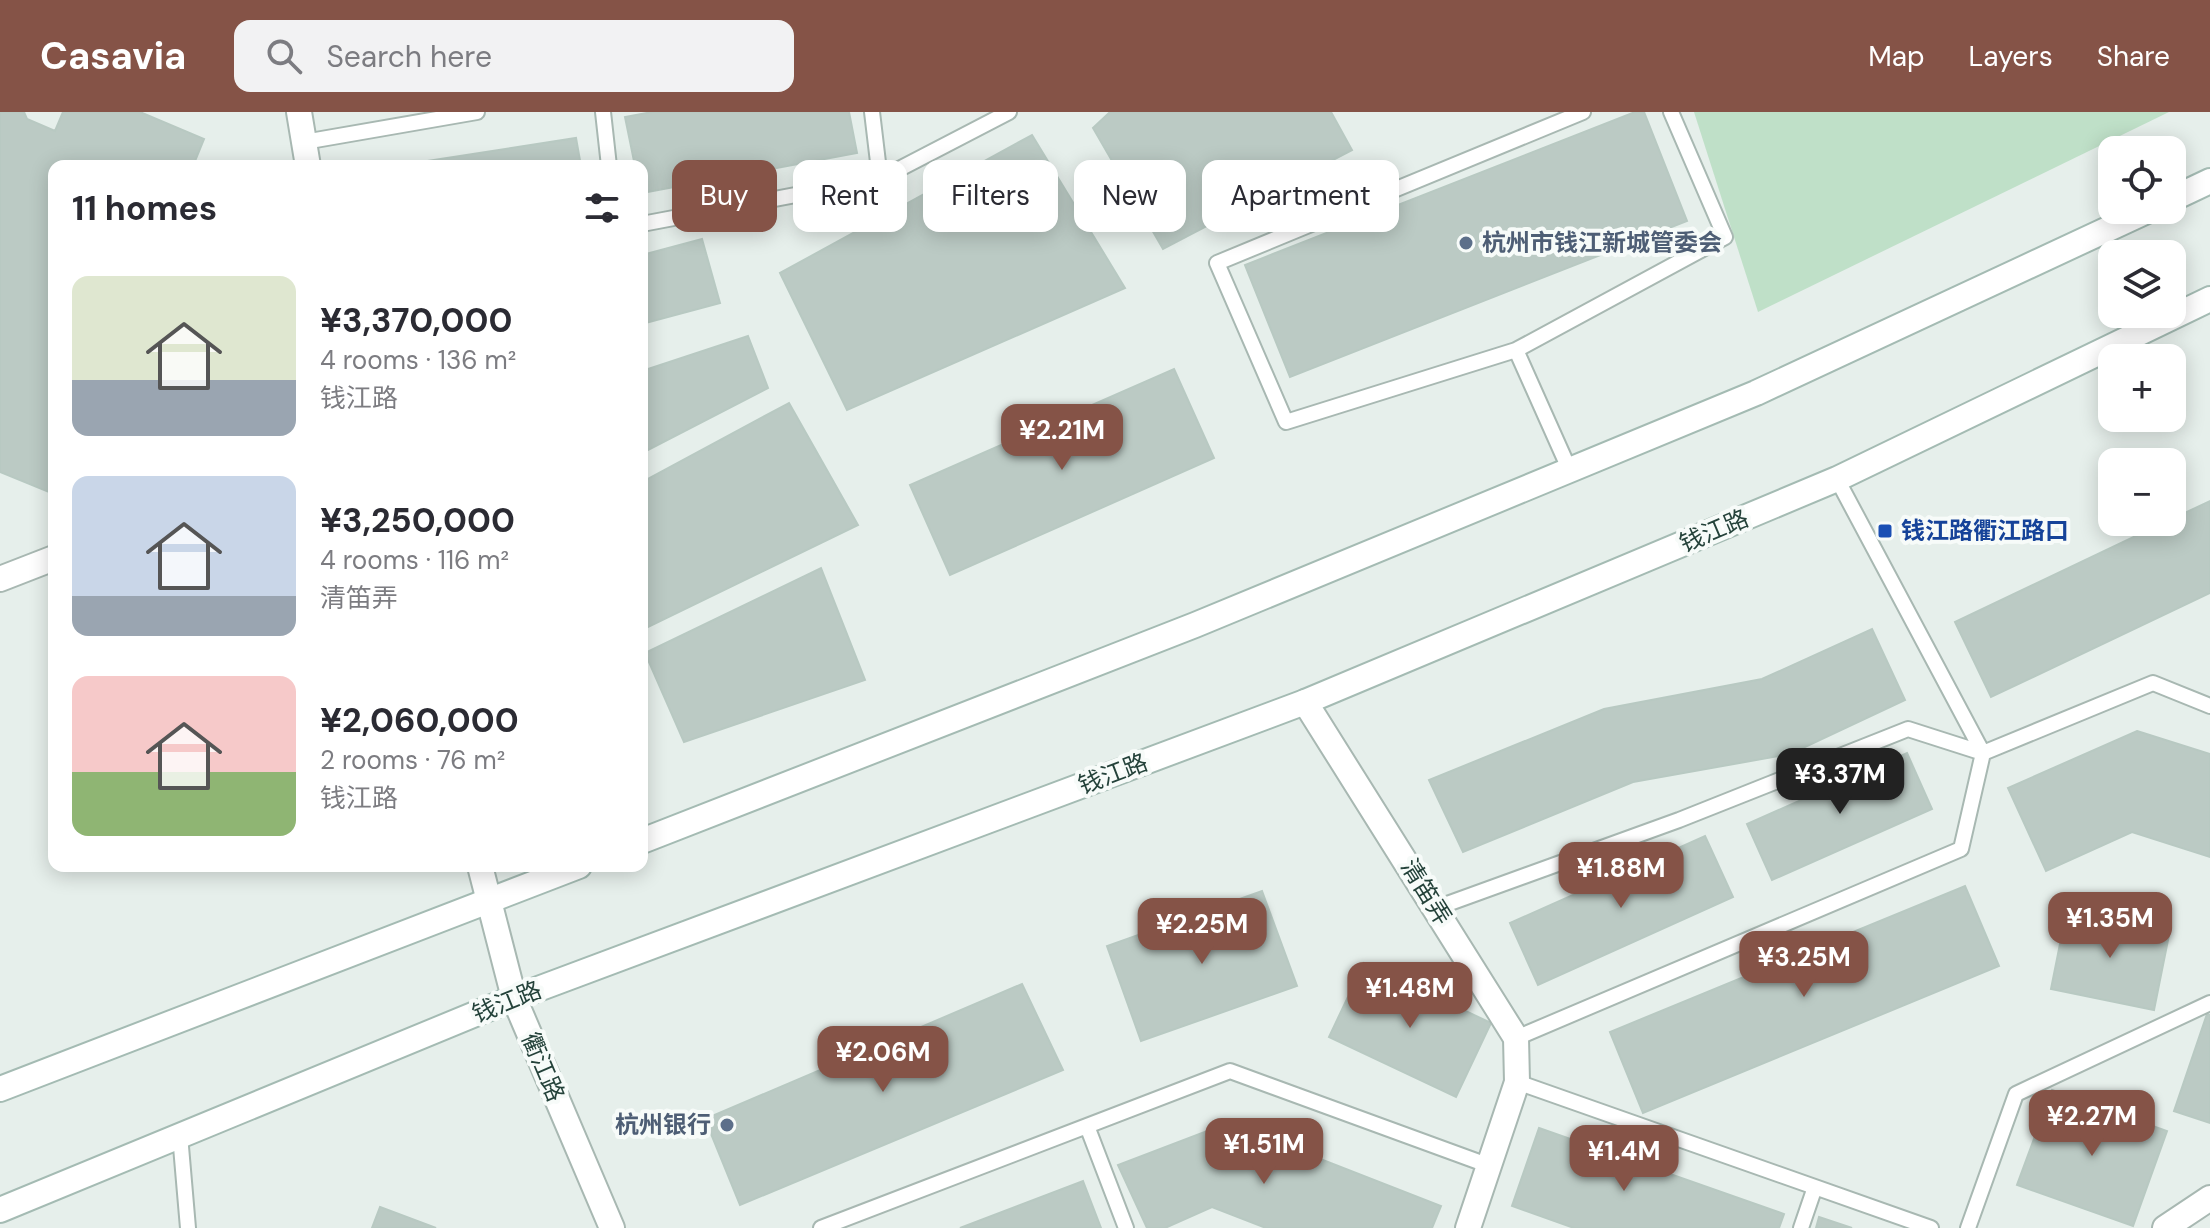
<!DOCTYPE html>
<html lang="en">
<head>
<meta charset="utf-8">
<style>
  :root { --surface:#fff; --page:#f2f2f3; --text:#2b2b33; --muted:#7c7c81; --accent:#855347 }
  body { margin:0; font-family:"DM Sans","Noto Sans SC",sans-serif; background:var(--page); color:var(--text); height:100vh; display:flex; flex-direction:column; font-size:30px; white-space:nowrap }
  * { box-sizing:border-box; margin:0 }
  p { font-size:26px; color:var(--muted) }
  .icon { flex:none; width:44px; height:44px; fill:none; stroke:currentColor; stroke-width:2; stroke-linecap:round; stroke-linejoin:round }
  .map { position:relative; flex:1; overflow:hidden }
  .details { position:absolute; left:48px; top:48px; width:600px; height:712px; display:flex; flex-direction:column; background:var(--surface); border-radius:16px; box-shadow:0 4px 20px #0003 }
  .details>* { flex:none }
  .guide { position:absolute; left:672px; top:48px; width:760px; height:72px; display:flex; gap:16px }
  .tools { position:absolute; left:2098px; top:24px; display:grid; gap:16px }
  .tools a { display:grid; place-items:center; width:88px; height:88px; border-radius:16px; background:var(--surface); box-shadow:0 4px 20px #0003; font-size:40px }
  .price { position:absolute; translate:-50% -68px; padding:0 18px; border-radius:16px; background:var(--accent); color:#fff; font-size:26px; line-height:52px; filter:drop-shadow(0 2px 4px #0008) }
  .price::after { content:''; position:absolute; left:50%; top:48px; width:24px; height:18px; margin-left:-12px; background:inherit; clip-path:polygon(0 0,100% 0,50% 100%) }
  .price.selected { background:#222; color:#fff }
  ul { padding:0; list-style:none }
  li { display:flex; align-items:center; gap:24px; height:200px; padding:0 24px }
  li span { display:grid; place-items:center; flex:none; width:224px; height:160px; border-radius:16px; color:#555 }
  li>.icon { margin-inline-start:auto }
  span .icon { width:96px; height:96px; fill:#fffc; stroke-width:1 }
  li b { font-size:34px }
  h2 { display:flex; justify-content:space-between; align-items:center; height:96px; padding:0 24px; font-size:34px }
  .tag { padding:0 28px; border-radius:16px; background:var(--surface); box-shadow:0 4px 20px #0003; font-size:28px; line-height:72px }
  .tag.selected { background:var(--accent); color:#fff }
  header { display:flex; align-items:center; gap:48px; box-sizing:border-box; height:112px; padding:0 40px; background:var(--accent); color:#fff }
  header strong { font-size:38px }
  nav { display:flex; gap:44px; margin-inline-start:auto; font-size:28px }
  .search { width:560px; height:72px; background:var(--page); display:flex; align-items:center; gap:20px; box-sizing:border-box; padding:0 28px; border-radius:16px; color:var(--muted); font-size:30px }
  .map>svg:first-child { display:block }
  .green { fill:#bfe0c8 }
  .building { fill:#bbcac4; stroke:#b8c9c2; stroke-width:2 }
  .lines { fill:none; stroke-linecap:round; stroke-linejoin:round }
  .service-casing { stroke:#a8b8b2; stroke-width:18 }
  .minor-casing { stroke:#a8b8b2; stroke-width:28 }
  .tertiary-casing { stroke:#a8b8b2; stroke-width:28 }
  .secondary-casing { stroke:#a4bbb3; stroke-width:28 }
  .service { stroke:#fff; stroke-width:14 }
  .minor { stroke:#fff; stroke-width:24 }
  .tertiary { stroke:#fff; stroke-width:24 }
  .secondary { stroke:#fff; stroke-width:24 }
  .service-dot { fill:#5c6f8a; stroke:#f7fbf9; stroke-width:3 }
  .transit-dot { fill:#1a4fb4; stroke:#f7fbf9; stroke-width:3 }
  .labels { text-anchor:middle; stroke-width:8; stroke-linejoin:round; paint-order:stroke }
  .service-label { font-size:24px; font-weight:bold; fill:#4e5e75; stroke:#f7fbf9; text-anchor:start }
  .street-label { font-size:24px; fill:#24423a; stroke:#f7fbf9 }
  .transit-label { font-size:24px; font-weight:bold; fill:#164399; stroke:#f7fbf9; text-anchor:start }
</style>
</head>
<body>
<header>
<strong>Casavia</strong>
<div class="search"><svg class="icon" aria-label="search" viewBox="0 0 24 24"><circle cx="10" cy="10" r="6"/><path d="M15 15l6 6"/></svg>Search here</div>
<nav><a>Map</a><a>Layers</a><a>Share</a></nav>
</header>
<div class="map">
<svg width="2210" height="1116" viewBox="0 0 2210 1116">
  <rect width="100%" height="100%" fill="#e6efeb"/>
  <path class="green" d="M1694,0h475l-411,200z"/>
  <path class="building" d="M0,0h24l3,7 28,12 8,-19h77l64,27 -11,27h-139v328l-54,-22z
    M652,0h197l8,41 -215,40v-27h-7l-10,-49z
    M1110,0h221l21,38 -189,99 -70,-121z
    M1635,0h9l43,109 -397,156 -45,-112z
    M1032,23l93,153 -278,122 -67,-137z
    M576,26l5,28h-186z
    M702,127l18,64 -78,21v-69z
    M748,224l20,52 -126,65v-82z
    M1174,257l40,89 -264,117 -40,-90z
    M789,291l69,122 -216,105v-148z
    M2210,389v92l-219,104 -36,-75 210,-100h7v-3z
    M821,456l44,112 -181,62 -39,-89z
    M1872,517l33,71 -115,54 -157,28 -170,70 -34,-72 175,-71 158,-30z
    M2137,619l73,23v103l-78,-25 -86,39 -38,-83z
    M1907,641l25,56 -160,71 -25,-56z
    M1705,724l28,61 -195,88 -28,-62z
    M1965,774l34,80 -356,147 -33,-81z
    M1262,779l35,95 -156,55 -34,-95z
    M2067,797l103,21 -16,80 -103,-21z
    M1364,851l127,60 -35,74 -127,-60z
    M1022,872l41,86 -323,135 -35,-86z
    M2207,902l3,1v108l-36,-12z
    M2052,978l115,41 -34,95 -116,-41z
    M1228,1011l213,83 -9,22h-166l-54,-21 -47,21h-18l-29,-63z
    M1539,1016l245,86 -5,14h-205l-62,-22z
    M1083,1069l18,47h-141z
    M380,1095l56,21h-64z
    M1819,1105l33,11h-36z"/>
  <g class="lines">
    <g class="service-casing">
      <path id="service" d="M603,0l6,54
        M872,0l8,67
        M1583,0l-366,151 69,159 230,-72 209,-113 -54,-125
        M304,30l173,-30
        M642,112l238,-45 129,-67
        M1516,238l54,121
        M1837,367l146,274
        M1436,796l243,-88 229,-91 75,24
        M1516,926l445,-189 22,-96 170,-70 57,23
        M1517,970l414,146
        M1087,1014l39,102
        M180,1023l8,93
        M821,1116l409,-157 260,95
        M1801,1116l14,-41
        M1968,1116l48,-134 194,-91"/>
    </g>
    <g class="minor-casing">
      <path id="minor" d="M299,0l9,54
        M0,467l54,-21
        M1305,590l211,336 1,44 -49,146
        M480,754l9,35
        M2165,1116l45,-30"/>
    </g>
    <g class="tertiary-casing">
      <path id="tertiary" d="M489,789l25,97 98,230"/>
    </g>
    <g class="secondary-casing">
      <path id="secondary" d="M2172,87l38,-18
        M642,729l553,-216 561,-232 393,-183
        M0,977l579,-223
        M0,1098l514,-212 791,-296 532,-223 373,-180"/>
    </g>
    <use href="#service" class="service"/>
    <use href="#minor" class="minor"/>
    <use href="#tertiary" class="tertiary"/>
    <use href="#secondary" class="secondary"/>
  </g>
  <g class="service-dot">
    <circle cx="1466" cy="131" r="8"/>
    <circle cx="727" cy="1013" r="8"/>
  </g>
  <rect class="transit-dot" x="1877" y="411" width="16" height="16" rx="4"/>
  <g class="labels">
    <g class="service-label">
      <text x="1482" y="139">杭州市钱江新城管委会</text>
      <text x="711" y="1021" text-anchor="end">杭州银行</text>
    </g>
    <g class="street-label">
      <text transform="translate(1714 419) rotate(-23)" y="8">钱江路</text>
      <text transform="translate(1113 662) rotate(-21)" y="8">钱江路</text>
      <text transform="translate(1426 780) rotate(58)" y="8">清笛弄</text>
      <text transform="translate(507 890) rotate(-22)" y="8">钱江路</text>
      <text transform="translate(543 955) rotate(67)" y="8">衢江路</text>
    </g>
    <g class="transit-label">
      <text x="1901" y="427">钱江路衢江路口</text>
    </g>
  </g>
</svg>
<div class="tools">
<a><svg class="icon" aria-label="locate" viewBox="0 0 24 24"><circle cx="12" cy="12" r="6"/><path d="M12 2v4M12 18v4M2 12h4M18 12h4"/></svg></a>
<a><svg class="icon" aria-label="layers" viewBox="0 0 24 24"><path d="M12 4l9 5-9 5-9-5zM3 14l9 5 9-5"/></svg></a>
<a>+</a>
<a>−</a>
</div>
<b class="price" style="left:1062px;top:360px">¥2.21M</b>
<b class="price selected" style="left:1840px;top:704px">¥3.37M</b>
<b class="price" style="left:1621px;top:798px">¥1.88M</b>
<b class="price" style="left:2110px;top:848px">¥1.35M</b>
<b class="price" style="left:1202px;top:854px">¥2.25M</b>
<b class="price" style="left:1804px;top:887px">¥3.25M</b>
<b class="price" style="left:1410px;top:918px">¥1.48M</b>
<b class="price" style="left:883px;top:982px">¥2.06M</b>
<b class="price" style="left:2092px;top:1046px">¥2.27M</b>
<b class="price" style="left:1264px;top:1074px">¥1.51M</b>
<b class="price" style="left:1624px;top:1081px">¥1.4M</b>
<div class="guide">
<a class="tag selected">Buy</a>
<a class="tag">Rent</a>
<a class="tag">Filters</a>
<a class="tag">New</a>
<a class="tag">Apartment</a>
</div>
<section class="details">
<h2>11 homes<svg class="icon" aria-label="filters" viewBox="0 0 24 24"><path d="M4 7h16M4 17h16"/><circle cx="9" cy="7" r="2"/><circle cx="15" cy="17" r="2"/></svg></h2>
<ul>
<li><span style="background:linear-gradient(#dfe7d0 65%,#9aa5b1 0)"><svg class="icon" aria-label="home" viewBox="0 0 24 24"><path d="M3 11l9-7 9 7M6 9v11h12V9"/></svg></span><div><b>¥3,370,000</b><p>4 rooms · 136 m²</p><p>钱江路</p></div></li>
<li><span style="background:linear-gradient(#c9d6e8 75%,#9aa5b1 0)"><svg class="icon" aria-label="home" viewBox="0 0 24 24"><path d="M3 11l9-7 9 7M6 9v11h12V9"/></svg></span><div><b>¥3,250,000</b><p>4 rooms · 116 m²</p><p>清笛弄</p></div></li>
<li><span style="background:linear-gradient(#f6c9c9 60%,#8fb573 0)"><svg class="icon" aria-label="home" viewBox="0 0 24 24"><path d="M3 11l9-7 9 7M6 9v11h12V9"/></svg></span><div><b>¥2,060,000</b><p>2 rooms · 76 m²</p><p>钱江路</p></div></li>
</ul>
</section>
</div>
</body>
</html>
